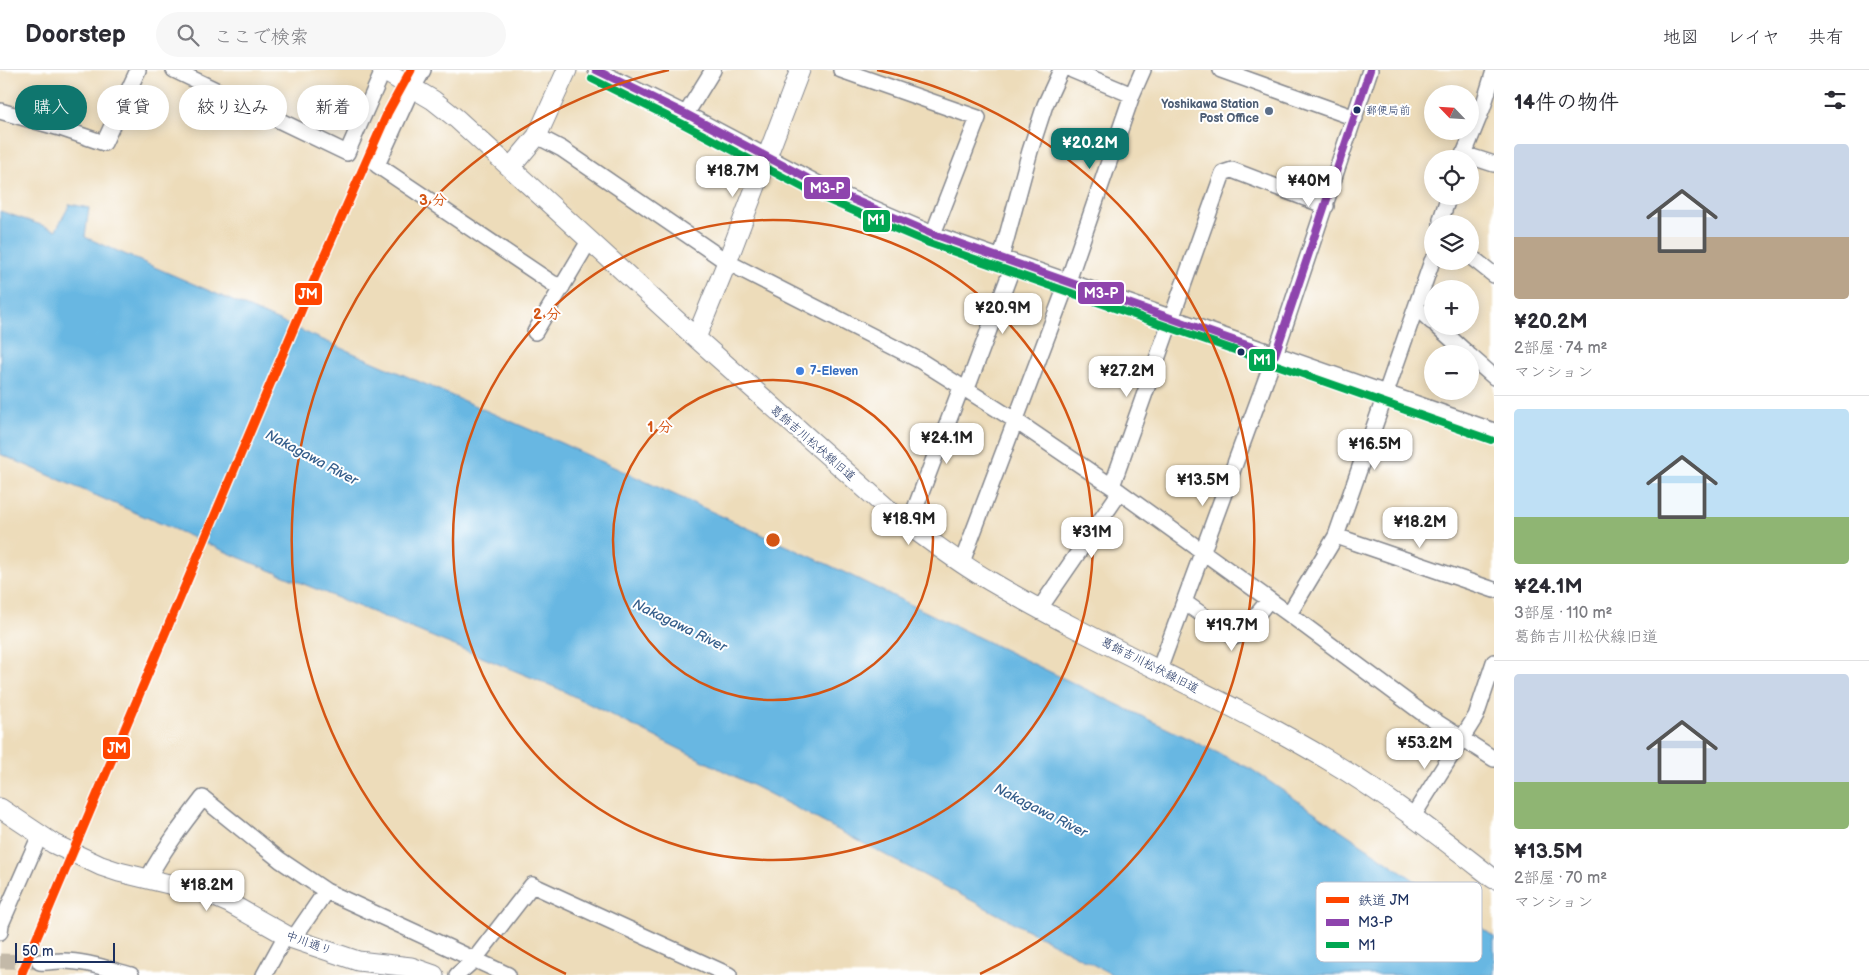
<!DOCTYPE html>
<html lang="ja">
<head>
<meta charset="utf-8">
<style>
  :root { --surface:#fff; --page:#f7f7f7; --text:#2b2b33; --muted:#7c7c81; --line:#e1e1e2; --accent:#0f766e }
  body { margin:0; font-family:"Balsamiq Sans","Klee One",sans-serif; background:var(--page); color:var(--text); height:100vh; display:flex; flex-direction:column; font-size:19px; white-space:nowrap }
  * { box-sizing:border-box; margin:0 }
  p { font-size:16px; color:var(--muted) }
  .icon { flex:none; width:28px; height:28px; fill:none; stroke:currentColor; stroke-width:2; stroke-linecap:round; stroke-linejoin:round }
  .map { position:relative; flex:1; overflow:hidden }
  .details { display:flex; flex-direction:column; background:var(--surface); width:375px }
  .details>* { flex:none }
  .guide { position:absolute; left:15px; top:15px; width:475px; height:45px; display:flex; gap:10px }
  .needle { width:32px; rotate:295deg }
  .tools { position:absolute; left:1424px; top:15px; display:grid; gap:10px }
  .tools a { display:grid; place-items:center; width:55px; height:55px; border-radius:50%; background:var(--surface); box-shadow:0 2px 12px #0003; font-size:25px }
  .scale { position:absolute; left:15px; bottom:12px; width:100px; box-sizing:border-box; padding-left:5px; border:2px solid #1b2f5e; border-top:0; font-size:14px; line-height:18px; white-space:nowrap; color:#1b2f5e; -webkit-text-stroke:4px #fff; paint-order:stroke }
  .price { position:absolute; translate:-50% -42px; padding:0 11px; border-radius:10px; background:#fff; color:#222; font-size:16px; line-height:32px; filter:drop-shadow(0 1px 2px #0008) }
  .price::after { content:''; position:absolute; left:50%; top:30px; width:15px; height:11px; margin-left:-8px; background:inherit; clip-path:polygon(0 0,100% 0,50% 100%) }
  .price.current { background:var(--accent); color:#fff }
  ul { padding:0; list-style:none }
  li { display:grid; align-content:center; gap:10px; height:265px; padding:0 20px }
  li+li { border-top:1px solid var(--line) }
  li span { display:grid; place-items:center; height:155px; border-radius:5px; color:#555 }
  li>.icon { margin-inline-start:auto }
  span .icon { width:90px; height:90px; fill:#fffc; stroke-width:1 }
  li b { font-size:21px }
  h2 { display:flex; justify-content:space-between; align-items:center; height:60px; padding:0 20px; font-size:21px }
  .chip { padding:0 18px; border-radius:22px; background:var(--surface); box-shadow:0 2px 12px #0003; font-size:18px; line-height:45px }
  .chip.current { background:var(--accent); color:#fff }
  header { display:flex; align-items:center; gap:30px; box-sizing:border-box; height:70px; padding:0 25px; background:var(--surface); border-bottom:1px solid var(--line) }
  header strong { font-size:24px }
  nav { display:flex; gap:28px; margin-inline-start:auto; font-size:18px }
  .search { width:350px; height:45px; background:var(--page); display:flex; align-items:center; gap:12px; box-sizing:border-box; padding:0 18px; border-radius:28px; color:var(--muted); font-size:19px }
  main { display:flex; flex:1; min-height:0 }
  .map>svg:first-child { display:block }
  .water { fill:#67b7e2; stroke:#4173a0 }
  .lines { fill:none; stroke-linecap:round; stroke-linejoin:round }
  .minor-tunnel { stroke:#c3b9a8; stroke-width:15; stroke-dasharray:15 8; stroke-linecap:butt }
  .minor-casing { stroke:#84868c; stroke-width:18 }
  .tertiary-casing { stroke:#84868c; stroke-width:21 }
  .minor { stroke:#fff; stroke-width:15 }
  .tertiary { stroke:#fff; stroke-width:19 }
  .bus-1-casing { stroke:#fff; stroke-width:11 }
  .bus-2-casing { stroke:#fff; stroke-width:11 }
  .bus-1 { stroke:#8e44ad; stroke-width:8 }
  .bus-2 { stroke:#00a651; stroke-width:8 }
  .rail-1-casing { stroke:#fff; stroke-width:12 }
  .rail-1 { stroke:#ff4500; stroke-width:9 }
  .ring { fill:none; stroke:#d45514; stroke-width:2.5 }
  .bus-dot { fill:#1b2f5e; stroke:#fff; stroke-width:2 }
  .service-dot { fill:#5c6f8a; stroke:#fff; stroke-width:2 }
  .shop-dot { fill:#3f7fe0; stroke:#fff; stroke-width:2 }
  .labels { text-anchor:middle; stroke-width:4; stroke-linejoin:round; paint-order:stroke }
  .bus-label { font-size:11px; fill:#1b2f5e; stroke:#fff; text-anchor:start }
  .service-label { font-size:12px; font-weight:bold; fill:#4e5e75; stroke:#fff; text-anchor:end }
  .shop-label { font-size:12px; font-weight:bold; fill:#366cbe; stroke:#fff; text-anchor:start }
  .street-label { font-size:12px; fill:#1b2f5e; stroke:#fff }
  .water-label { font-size:14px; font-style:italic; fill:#365f8c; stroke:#fff }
  .key { fill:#fff; stroke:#bbc1cf; stroke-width:1 }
  .key-label { font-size:14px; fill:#1b2f5e }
  .centre { fill:#d45514; stroke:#fff; stroke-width:2.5 }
  .ring-label { font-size:15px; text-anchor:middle; font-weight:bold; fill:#d45514; stroke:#fff; stroke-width:4; stroke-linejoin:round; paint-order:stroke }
  .line-badge { stroke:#fff; stroke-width:2 }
  .badge-label { font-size:14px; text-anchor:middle; font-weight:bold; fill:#fff }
</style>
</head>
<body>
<header>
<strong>Doorstep</strong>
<div class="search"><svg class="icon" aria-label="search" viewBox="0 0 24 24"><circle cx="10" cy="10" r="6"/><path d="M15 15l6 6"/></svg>ここで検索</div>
<nav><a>地図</a><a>レイヤ</a><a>共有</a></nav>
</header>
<main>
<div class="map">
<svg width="1494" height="905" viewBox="0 0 1494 905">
  <rect width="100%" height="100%" fill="#fff"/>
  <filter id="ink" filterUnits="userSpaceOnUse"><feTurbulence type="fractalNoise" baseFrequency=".02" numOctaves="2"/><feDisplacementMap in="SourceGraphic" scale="10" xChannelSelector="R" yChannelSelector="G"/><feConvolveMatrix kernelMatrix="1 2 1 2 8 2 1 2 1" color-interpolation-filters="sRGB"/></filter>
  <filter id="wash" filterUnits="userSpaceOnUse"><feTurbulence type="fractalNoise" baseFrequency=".0096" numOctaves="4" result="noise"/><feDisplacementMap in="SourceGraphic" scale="20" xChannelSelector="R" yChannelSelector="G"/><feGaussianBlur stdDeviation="1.12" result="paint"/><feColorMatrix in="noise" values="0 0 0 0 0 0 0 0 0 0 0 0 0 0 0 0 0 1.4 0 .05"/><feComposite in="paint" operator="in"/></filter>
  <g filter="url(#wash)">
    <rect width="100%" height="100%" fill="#eddcba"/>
    <path class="water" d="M70,134l19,4 -4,29 476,206 268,122 422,204 194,132 49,36v38h-381l-349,-184 -207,-103 -319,-131 -238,-103v-243l56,19z"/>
  </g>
  <g filter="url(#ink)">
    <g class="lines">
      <path class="minor-tunnel" d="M0,891l40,1"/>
      <g class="minor-casing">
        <path id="minor" d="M174,0l173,83 36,-82
          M423,0l-16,29 -30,66 175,118 10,4
          M596,0l90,44 140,74 107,46 561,197
          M841,0l137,48 -45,116
          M1072,0l60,25
          M1221,0l134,48
          M0,41l60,17 44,15 34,-73
          M686,44l27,-44
          M537,66l25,13 165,113 192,98 97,61 104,71 169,122 132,98 73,47
          M1463,84l31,10
          M1462,89l21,-52 11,-36
          M1441,154v-5l8,-23
          M1470,186l24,19
          M1001,188l29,-107 15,-46 16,-35
          M1416,237l16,15
          M1437,256l31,28
          M535,262l54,-91
          M1470,286l24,21
          M1112,416l111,-313 9,-3 94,36
          M906,453l7,-9 46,-121 10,-10 45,-120
          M1336,466l158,54
          M962,492l106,-281 64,-186 11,-25
          M1184,532l50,35 7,-3 28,-34
          M1040,538l80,-116
          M1289,544l47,-78 96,-275
          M1159,600l116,-315 95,-285
          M1413,746l63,-100 18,-54
          M148,808c16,-29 35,-54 55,-80l77,62 46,31 182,84
          M0,862l1,-8 39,-89
          M293,869l33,-48
          M40,892c7,1 13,-1 20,-1 23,-1 48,8 71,14
          M264,905l22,-40
          M457,905l17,-15 58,-75 197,90"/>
      </g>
      <g class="tertiary-casing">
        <path id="tertiary" d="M382,0l51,30 24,19 239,219 201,179c31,22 61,46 93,64 110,65 229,114 338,179 59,35 112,77 166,119
          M511,97l26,-31 30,-66
          M696,268l31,-76 73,-192
          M0,738l54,36 47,22 18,6 87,21 23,10 64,36 65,22 53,6 23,8"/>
      </g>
      <use href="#minor" class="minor"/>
      <use href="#tertiary" class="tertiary"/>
      <g class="bus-1-casing">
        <path id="bus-1" d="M596,0l90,44 140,74 107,46 342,121
          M1275,285l95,-285"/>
      </g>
      <g class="bus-2-casing">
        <path id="bus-2" d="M592,9l89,44 140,74 108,46 562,197"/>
      </g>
      <use href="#bus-1" class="bus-1"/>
      <use href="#bus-2" class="bus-2"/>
      <g class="rail-1-casing">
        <path id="rail-1" d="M21,905l299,-709 68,-154 23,-42"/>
      </g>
      <use href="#rail-1" class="rail-1"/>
    </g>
  </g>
  <g class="ring">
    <circle cx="773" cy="470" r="160"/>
    <circle cx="773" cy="470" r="320"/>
    <path d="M566 904A481 481 0 0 1 669 0M877 0A481 481 0 0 1 980 904"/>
  </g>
  <g class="bus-dot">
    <circle cx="1357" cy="40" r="4.5"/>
    <circle cx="1241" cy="282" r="4.5"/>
  </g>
  <circle class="service-dot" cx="1269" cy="41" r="5"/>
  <circle class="shop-dot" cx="800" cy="301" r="5"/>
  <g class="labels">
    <g class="bus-label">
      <text x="1366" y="44">郵便局前</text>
    </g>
    <g class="service-label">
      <text x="1259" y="38">Yoshikawa Station<tspan x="1259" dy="14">Post Office</tspan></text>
    </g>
    <g class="shop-label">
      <text x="810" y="305">7-Eleven</text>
    </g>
    <g class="street-label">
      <text transform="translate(813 373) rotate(41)" y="4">葛飾吉川松伏線旧道</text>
      <text transform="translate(1150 595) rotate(27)" y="4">葛飾吉川松伏線旧道</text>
      <text transform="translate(309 873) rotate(20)" y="4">中川通り</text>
    </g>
    <g class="water-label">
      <text transform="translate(312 387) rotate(28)" y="5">Nakagawa River</text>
      <text transform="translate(680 555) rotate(26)" y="5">Nakagawa River</text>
      <text transform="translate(1041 740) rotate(27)" y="5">Nakagawa River</text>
    </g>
  </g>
  <rect x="1316" y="812" width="166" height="80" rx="8" class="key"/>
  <rect x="1326" y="827" width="23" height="6" fill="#ff4500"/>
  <rect x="1326" y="849" width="23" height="7" fill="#8e44ad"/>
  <rect x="1326" y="872" width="23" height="6" fill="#00a651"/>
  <g class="key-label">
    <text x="1358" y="835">鉄道 JM</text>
    <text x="1358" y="857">M3-P</text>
    <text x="1358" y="880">M1</text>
  </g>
  <circle cx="773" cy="470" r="8" class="centre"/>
  <g class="ring-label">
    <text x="433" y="135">3 分</text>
    <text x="547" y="249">2 分</text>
    <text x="660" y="362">1 分</text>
  </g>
  <g class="line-badge">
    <rect x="803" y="106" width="48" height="24" rx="5" fill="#8e44ad"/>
    <rect x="862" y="139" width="29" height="24" rx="5" fill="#00a651"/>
    <rect x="1077" y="211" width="48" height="24" rx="5" fill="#8e44ad"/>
    <rect x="294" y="212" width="29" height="24" rx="5" fill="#ff4500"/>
    <rect x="1248" y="278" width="28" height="24" rx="5" fill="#00a651"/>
    <rect x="102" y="666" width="29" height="24" rx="5" fill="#ff4500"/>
  </g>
  <g class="badge-label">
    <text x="827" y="123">M3-P</text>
    <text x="876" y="155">M1</text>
    <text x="1101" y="228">M3-P</text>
    <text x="308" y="229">JM</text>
    <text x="1262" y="295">M1</text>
    <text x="117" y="683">JM</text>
  </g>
</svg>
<div class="tools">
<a><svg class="needle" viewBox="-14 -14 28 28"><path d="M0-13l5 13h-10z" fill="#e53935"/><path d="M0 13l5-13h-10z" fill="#7c7c81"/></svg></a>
<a><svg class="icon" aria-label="locate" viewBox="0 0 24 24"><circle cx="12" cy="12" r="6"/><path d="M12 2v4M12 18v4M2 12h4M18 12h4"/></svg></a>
<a><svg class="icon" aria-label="layers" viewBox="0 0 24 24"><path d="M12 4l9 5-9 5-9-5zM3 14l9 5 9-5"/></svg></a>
<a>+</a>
<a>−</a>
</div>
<div class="scale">50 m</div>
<b class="price current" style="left:1090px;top:100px">¥20.2M</b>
<b class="price" style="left:733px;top:128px">¥18.7M</b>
<b class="price" style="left:1309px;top:138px">¥40M</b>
<b class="price" style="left:1003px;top:265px">¥20.9M</b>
<b class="price" style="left:1127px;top:328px">¥27.2M</b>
<b class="price" style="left:947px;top:395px">¥24.1M</b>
<b class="price" style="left:1375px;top:401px">¥16.5M</b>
<b class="price" style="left:1203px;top:437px">¥13.5M</b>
<b class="price" style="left:909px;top:476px">¥18.9M</b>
<b class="price" style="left:1420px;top:479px">¥18.2M</b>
<b class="price" style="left:1092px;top:489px">¥31M</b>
<b class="price" style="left:1232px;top:582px">¥19.7M</b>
<b class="price" style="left:1425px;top:700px">¥53.2M</b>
<b class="price" style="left:207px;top:842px">¥18.2M</b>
<div class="guide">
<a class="chip current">購入</a>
<a class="chip">賃貸</a>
<a class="chip">絞り込み</a>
<a class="chip">新着</a>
</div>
</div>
<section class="details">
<h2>14件の物件<svg class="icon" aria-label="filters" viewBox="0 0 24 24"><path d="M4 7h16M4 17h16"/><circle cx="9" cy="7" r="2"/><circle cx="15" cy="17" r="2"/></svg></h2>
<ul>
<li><span style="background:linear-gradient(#c9d6e8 60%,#b9a48a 0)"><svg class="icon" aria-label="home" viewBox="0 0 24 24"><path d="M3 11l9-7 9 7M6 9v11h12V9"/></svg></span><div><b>¥20.2M</b><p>2部屋 · 74 m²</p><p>マンション</p></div></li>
<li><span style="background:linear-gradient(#bfe0f5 70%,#8fb573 0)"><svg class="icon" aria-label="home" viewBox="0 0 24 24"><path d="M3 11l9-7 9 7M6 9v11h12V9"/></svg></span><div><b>¥24.1M</b><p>3部屋 · 110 m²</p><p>葛飾吉川松伏線旧道</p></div></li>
<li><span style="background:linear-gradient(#c9d6e8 70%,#8fb573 0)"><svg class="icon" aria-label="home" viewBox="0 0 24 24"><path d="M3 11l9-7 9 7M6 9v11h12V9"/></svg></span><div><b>¥13.5M</b><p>2部屋 · 70 m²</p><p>マンション</p></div></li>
</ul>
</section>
</main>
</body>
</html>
